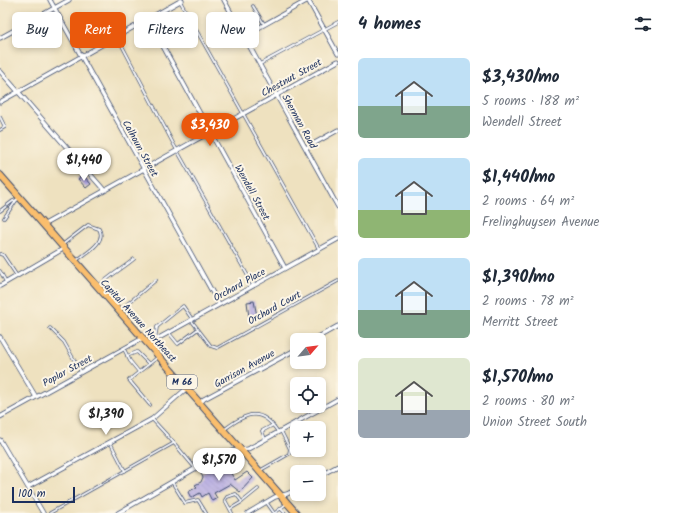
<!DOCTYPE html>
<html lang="en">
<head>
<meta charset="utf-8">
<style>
  :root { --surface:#fff; --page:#f2f2f3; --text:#1f2937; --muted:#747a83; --accent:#ea580c }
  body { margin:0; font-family:Kalam,sans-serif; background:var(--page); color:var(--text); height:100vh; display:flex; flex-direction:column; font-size:15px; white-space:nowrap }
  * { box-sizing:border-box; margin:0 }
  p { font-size:13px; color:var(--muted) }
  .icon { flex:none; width:22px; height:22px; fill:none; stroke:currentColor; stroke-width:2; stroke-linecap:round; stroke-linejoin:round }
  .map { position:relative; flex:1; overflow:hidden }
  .side { display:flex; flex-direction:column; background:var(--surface); width:336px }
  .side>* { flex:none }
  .banner { position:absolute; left:12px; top:12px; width:266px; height:36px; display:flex; gap:8px }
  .needle { width:26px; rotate:62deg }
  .fabs { position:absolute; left:290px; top:333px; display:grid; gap:8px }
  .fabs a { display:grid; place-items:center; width:36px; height:36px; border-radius:6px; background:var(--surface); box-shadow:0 2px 6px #0003; font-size:20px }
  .scale { position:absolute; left:12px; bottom:10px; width:63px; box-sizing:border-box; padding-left:4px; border:2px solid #1b2f5e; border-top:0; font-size:11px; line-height:14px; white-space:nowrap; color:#1b2f5e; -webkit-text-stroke:3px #fcf5e5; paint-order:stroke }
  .price { position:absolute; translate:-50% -34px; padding:0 9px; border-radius:14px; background:#fff; color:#222; font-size:13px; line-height:26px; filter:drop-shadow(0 1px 2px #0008) }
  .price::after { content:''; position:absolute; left:50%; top:24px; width:12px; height:9px; margin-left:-6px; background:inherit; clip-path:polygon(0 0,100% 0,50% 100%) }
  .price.on { background:var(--accent); color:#fff }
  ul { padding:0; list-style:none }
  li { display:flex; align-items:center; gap:12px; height:100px; padding:0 20px }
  li span { display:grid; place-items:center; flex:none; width:112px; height:80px; border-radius:6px; color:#555 }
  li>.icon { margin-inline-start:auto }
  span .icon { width:48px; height:48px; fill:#fffc; stroke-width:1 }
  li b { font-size:17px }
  h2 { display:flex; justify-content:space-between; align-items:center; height:48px; padding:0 20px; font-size:17px }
  .pill { padding:0 14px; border-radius:6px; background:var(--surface); box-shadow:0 2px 6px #0003; font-size:14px; line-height:36px }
  .pill.on { background:var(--accent); color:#fff }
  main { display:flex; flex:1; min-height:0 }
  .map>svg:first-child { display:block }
  .building { fill:url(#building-back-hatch) }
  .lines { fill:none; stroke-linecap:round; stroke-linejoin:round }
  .lane-casing { stroke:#3b4a6d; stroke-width:3.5 }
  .street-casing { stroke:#3b4a6d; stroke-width:5 }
  .primary-casing { stroke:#3b4a6d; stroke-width:8 }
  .lane { stroke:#fff; stroke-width:2 }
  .street { stroke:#fff; stroke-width:3.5 }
  .primary { stroke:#fabe6d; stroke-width:6 }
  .labels { text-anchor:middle; stroke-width:4; stroke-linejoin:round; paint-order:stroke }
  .shield { fill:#fcf5e5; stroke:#5e6a86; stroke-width:1 }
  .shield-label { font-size:9px; font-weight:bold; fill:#1b2f5e }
  .street-label { font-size:10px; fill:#1b2f5e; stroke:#fcf5e5 }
</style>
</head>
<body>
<main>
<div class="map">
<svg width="338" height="513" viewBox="0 0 338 513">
  <defs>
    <pattern id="building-back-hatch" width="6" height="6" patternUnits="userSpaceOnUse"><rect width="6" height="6" fill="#afa4e3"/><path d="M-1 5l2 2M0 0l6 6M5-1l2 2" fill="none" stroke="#8e86bb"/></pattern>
  </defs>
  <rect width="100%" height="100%" fill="#fcf5e5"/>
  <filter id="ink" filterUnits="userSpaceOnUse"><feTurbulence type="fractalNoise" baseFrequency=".025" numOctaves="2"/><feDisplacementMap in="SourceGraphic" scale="8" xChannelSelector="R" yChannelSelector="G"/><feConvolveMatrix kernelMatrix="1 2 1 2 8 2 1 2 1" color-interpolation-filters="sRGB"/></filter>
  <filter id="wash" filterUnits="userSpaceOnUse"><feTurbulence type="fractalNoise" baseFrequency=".012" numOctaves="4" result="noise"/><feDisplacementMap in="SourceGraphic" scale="16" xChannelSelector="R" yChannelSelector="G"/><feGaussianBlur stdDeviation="0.9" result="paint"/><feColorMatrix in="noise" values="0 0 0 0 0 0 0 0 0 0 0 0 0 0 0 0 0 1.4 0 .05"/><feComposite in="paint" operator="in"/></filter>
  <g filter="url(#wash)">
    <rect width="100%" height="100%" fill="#eee1bf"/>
    <g id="blocks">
      <path class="building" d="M83,175l8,9 -5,4 -8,-9z
        M254,301l3,15 -8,1 -2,-15z
        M216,465l4,6 7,-4 8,13 12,-8 6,6 -13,14 -10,-8 -16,9 3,5 -5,3 -4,-8 -6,4 -2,-4 -9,5 -3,-6 9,-5 -2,-2 6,-3 2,-5 -2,-3z"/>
    </g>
  </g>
  <g filter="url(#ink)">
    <use href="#blocks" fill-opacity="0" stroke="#3b4a6d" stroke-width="1"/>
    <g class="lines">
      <g class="lane-casing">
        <path id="lane" d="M180,1l139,248
          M253,6l11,18
          M117,36l57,109 79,140
          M260,64l78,-42
          M0,117l5,10 -5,3
          M0,211l13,-10 4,-1
          M4,218l14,-20
          M62,245l26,-20 11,4c8,13 -13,24 -22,31
          M0,254l3,1 14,21
          M0,271l6,11
          M98,287c11,-11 24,-18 36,-28
          M120,310l36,-30
          M191,320l20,26 6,2 121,-67
          M50,328l14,14 17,30
          M169,333l9,11 20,-15
          M155,339l2,-12 26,-21 9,13
          M124,349l6,12 9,11 19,-15
          M127,356l10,-4 12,12
          M139,372l-10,8 21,25
          M152,419l22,24
          M225,429c21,-16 36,-23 53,3
          M265,439l-3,-8 11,-6
          M110,442l15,29
          M261,470l28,-16 1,-5 -9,-18
          M172,482l13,21 13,-3 8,13
          M267,503l7,10
          M230,509l12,-7
          M281,509l4,4
          M50,513l124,-70 21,25
          M232,513l-7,-13 2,-3 9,-3 6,8 16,-13
          M275,513l11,-9"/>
      </g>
      <g class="street-casing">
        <path id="street" d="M50,0l169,304
          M224,0l114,207
          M308,0l30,54
          M148,19l137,249
          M244,36l64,-36
          M0,38l69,-38
          M0,71l104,119
          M0,102l182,-102
          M306,148l32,-18
          M43,225l295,-164
          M0,286l63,-37
          M0,337l36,60
          M313,340l25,-14
          M148,344l190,-105
          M200,403l4,-4 93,-50
          M0,417l143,-79
          M0,440l43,73
          M319,476l19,-10
          M28,487l124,-68 35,-31
          M118,513l92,-53 22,-9 16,-2 90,-50
          M248,513l27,-16 12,-3 10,-5"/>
      </g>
      <g class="primary-casing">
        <path id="primary" d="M0,175l296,338"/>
      </g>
      <use href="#lane" class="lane"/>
      <use href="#street" class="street"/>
      <use href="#primary" class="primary"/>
    </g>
  </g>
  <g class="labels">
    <rect class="shield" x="167" y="375" width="30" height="14" rx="3"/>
    <g class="shield-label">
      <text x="182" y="385">M 66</text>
    </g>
    <g class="street-label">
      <text transform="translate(291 77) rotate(-29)" y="4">Chestnut Street</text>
      <text transform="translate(300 121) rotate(61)" y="4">Sherman Road</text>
      <text transform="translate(141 148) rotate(61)" y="4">Calhoun Street</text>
      <text transform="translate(253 192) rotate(61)" y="4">Wendell Street</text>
      <text transform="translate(239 284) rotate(-29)" y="4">Orchard Place</text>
      <text transform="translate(274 307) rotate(-29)" y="4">Orchard Court</text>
      <text transform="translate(139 320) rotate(48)" y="4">Capital Avenue Northeast</text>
      <text transform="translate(244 368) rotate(-29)" y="4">Garrison Avenue</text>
      <text transform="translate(67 370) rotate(-29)" y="4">Poplar Street</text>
    </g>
  </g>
</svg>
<div class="fabs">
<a><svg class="needle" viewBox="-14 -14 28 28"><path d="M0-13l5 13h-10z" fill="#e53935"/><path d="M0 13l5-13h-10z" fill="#747a83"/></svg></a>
<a><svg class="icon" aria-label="locate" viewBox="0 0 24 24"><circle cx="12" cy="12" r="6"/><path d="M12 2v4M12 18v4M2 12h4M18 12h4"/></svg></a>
<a>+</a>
<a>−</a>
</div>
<div class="scale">100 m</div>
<b class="price on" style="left:210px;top:147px">$3,430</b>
<b class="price" style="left:84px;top:182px">$1,440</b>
<b class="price" style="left:106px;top:436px">$1,390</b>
<b class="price" style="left:219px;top:482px">$1,570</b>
<div class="banner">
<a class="pill">Buy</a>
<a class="pill on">Rent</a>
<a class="pill">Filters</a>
<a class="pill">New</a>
</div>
</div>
<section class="side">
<h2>4 homes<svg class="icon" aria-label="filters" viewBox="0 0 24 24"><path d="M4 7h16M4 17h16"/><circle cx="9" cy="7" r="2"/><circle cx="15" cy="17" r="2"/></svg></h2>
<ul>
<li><span style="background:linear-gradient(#bfe0f5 60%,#7fa58c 0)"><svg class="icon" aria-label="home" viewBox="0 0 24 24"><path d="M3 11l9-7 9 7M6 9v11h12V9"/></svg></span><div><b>$3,430/mo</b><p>5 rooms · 188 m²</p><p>Wendell Street</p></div></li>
<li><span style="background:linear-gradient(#bfe0f5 65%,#8fb573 0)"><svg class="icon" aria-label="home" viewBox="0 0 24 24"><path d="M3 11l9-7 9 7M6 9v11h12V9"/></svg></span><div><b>$1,440/mo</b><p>2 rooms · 64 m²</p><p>Frelinghuysen Avenue</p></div></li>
<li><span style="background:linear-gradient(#bfe0f5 65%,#7fa58c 0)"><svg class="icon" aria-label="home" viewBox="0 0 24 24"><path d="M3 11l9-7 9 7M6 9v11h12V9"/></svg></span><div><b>$1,390/mo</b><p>2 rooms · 78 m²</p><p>Merritt Street</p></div></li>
<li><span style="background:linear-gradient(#dfe7d0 65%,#9aa5b1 0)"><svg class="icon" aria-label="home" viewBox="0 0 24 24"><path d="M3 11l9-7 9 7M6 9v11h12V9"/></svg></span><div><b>$1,570/mo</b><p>2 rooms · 80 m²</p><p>Union Street South</p></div></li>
</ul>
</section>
</main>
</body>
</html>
